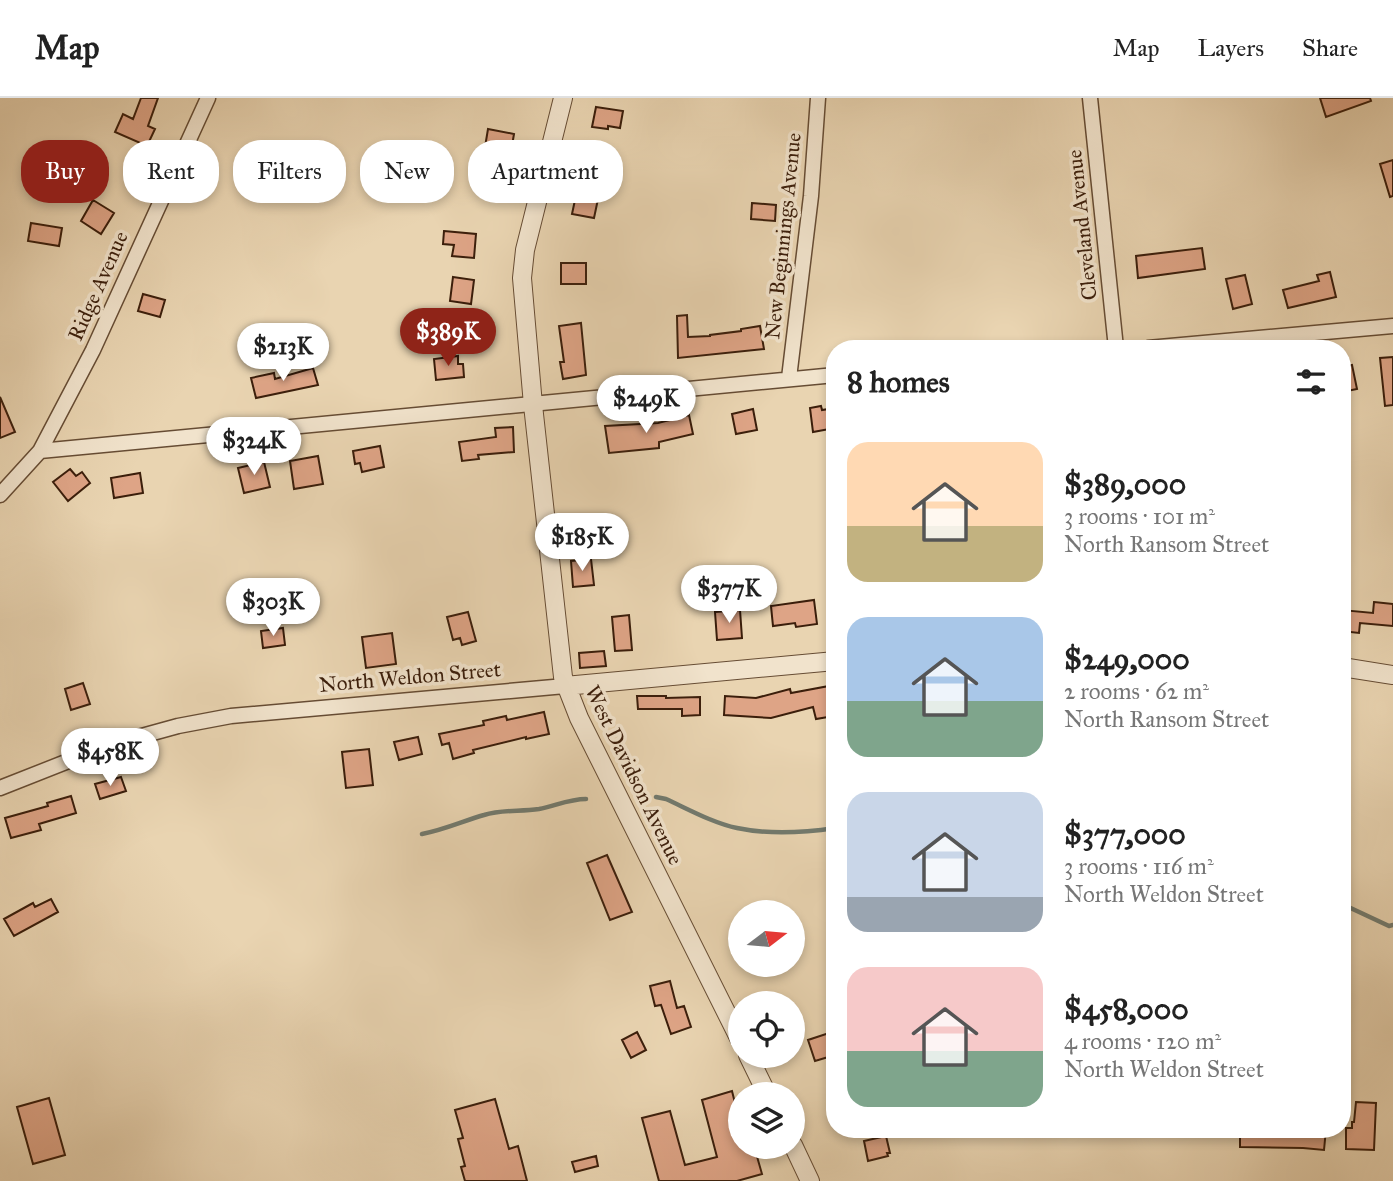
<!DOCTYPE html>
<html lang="en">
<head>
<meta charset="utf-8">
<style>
  :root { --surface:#fff; --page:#f2f2f2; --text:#222; --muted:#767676; --line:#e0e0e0; --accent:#8f2418 }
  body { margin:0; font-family:"IM FELL Great Primer",serif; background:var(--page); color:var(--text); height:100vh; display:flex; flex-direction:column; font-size:26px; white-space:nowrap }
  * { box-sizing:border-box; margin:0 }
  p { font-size:23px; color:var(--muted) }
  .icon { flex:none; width:38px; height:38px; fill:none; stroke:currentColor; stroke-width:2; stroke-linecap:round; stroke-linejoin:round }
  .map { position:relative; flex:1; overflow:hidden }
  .details { position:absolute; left:826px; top:242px; width:525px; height:798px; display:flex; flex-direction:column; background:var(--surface); border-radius:28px; box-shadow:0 4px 10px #0003 }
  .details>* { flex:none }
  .hud { position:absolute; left:21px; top:42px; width:665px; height:63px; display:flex; gap:14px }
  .needle { width:46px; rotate:74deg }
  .fabs { position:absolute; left:728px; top:802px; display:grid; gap:14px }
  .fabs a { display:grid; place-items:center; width:77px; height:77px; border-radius:50%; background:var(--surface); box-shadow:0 4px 10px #0003; font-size:35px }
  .price { position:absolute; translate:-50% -60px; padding:0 16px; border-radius:24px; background:#fff; color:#222; font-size:23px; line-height:46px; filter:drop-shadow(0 2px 4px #0008) }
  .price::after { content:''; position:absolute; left:50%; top:42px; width:21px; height:16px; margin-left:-10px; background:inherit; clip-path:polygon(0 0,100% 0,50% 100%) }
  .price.active { background:var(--accent); color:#fff }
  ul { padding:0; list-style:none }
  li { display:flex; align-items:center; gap:21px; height:175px; padding:0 21px }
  li span { display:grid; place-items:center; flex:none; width:196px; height:140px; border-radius:21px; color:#555 }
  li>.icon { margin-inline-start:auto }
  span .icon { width:84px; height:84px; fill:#fffc; stroke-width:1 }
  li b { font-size:30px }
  h2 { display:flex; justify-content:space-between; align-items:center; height:84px; padding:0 21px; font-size:30px }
  .chip { padding:0 24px; border-radius:28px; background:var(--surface); box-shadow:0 4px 10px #0003; font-size:24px; line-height:63px }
  .chip.active { background:var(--accent); color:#fff }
  header { display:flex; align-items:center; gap:42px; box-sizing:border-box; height:98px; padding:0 35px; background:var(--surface); border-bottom:2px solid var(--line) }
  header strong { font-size:33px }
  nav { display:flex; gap:38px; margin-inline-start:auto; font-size:24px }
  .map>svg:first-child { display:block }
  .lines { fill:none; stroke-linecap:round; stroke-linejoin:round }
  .stream { stroke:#727a6e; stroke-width:4.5 }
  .building { fill:#dea486; stroke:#3b1e0b; stroke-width:2 }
  .minor-casing { stroke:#664c34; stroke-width:17 }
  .tertiary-casing { stroke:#664c34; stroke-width:20 }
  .minor { stroke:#f1e3cc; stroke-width:14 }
  .tertiary { stroke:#f1e3cc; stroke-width:18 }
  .labels { text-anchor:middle; stroke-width:7; stroke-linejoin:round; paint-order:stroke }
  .street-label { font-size:21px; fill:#3b1e0b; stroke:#f1e3cc }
</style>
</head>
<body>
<header>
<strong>Map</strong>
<nav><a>Map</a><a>Layers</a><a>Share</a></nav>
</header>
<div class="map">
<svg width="1393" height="1083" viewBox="0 0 1393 1083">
  <rect width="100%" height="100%" fill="#e9d4b1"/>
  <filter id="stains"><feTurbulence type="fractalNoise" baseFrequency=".00286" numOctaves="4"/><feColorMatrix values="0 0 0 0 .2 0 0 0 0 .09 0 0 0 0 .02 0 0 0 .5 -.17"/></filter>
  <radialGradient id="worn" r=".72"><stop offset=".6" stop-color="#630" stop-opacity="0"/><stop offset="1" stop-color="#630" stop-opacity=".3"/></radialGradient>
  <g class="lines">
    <path class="stream" d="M656,699l10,2c22,10 47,24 71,29 33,7 65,5 98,0
      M422,736c22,-4 41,-13 62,-19 19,-6 36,-3 55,-6 16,-3 30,-10 47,-10
      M1342,806l47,22 4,-1"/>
  </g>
  <path class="building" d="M141,0h17l-10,28 7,3 -8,17 -32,-14 8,-18 10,5z
    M1320,0h50l1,3 -45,16z
    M596,9l27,4 -3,17 -12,-2v3l-16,-2z
    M488,31l26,5 -6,35 -26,-4z
    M1393,62v36l-3,1 -10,-33z
    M591,65l17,3 -3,15 -3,-1 -8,38 -22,-4 6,-28 9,2z
    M93,102l21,13 -13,21 -20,-13z
    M752,105l24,2 -1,16 -24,-2z
    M31,125l31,5 -3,18 -31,-5z
    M444,133l32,3 -2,24 -22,-2 2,-11 -11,-1z
    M1202,150l3,21 -67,9 -2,-22z
    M561,165h25v21h-25z
    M1330,174l6,25 -48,11 -5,-18 36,-9 -2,-6z
    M1245,177l7,29 -19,5 -7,-30z
    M453,179l21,3 -3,24 -21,-3z
    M143,196l22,6 -5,17 -22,-6z
    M687,217l1,22 22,-1v-1l31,-4v-2l19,-3 4,23 -86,9 -1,-42z
    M581,225l5,52 -23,4 -3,-17h4l-5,-36z
    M458,258v8h5l1,13 -28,3 -2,-21z
    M1393,259v48l-8,1 -5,-48z
    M1352,267l5,24 -15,3v-25z
    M313,270l5,17 -62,13 -5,-20 23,-5 1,6z
    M0,299l15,35 -15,6z
    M821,308l1,4 13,-2v20l-22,4 -3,-24z
    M753,311l4,21 -21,4 -4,-20z
    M689,317l4,19 -34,8v6l-50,5 -4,-27 53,-3z
    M513,329l1,25 -36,3 1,4 -17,2 -3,-19 37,-5 -1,-9z
    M380,348l4,21 -22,5 -2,-9 -5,1 -2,-13z
    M318,358l5,28 -29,5 -4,-28z
    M264,364l6,25 -26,6 -6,-25z
    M70,371l6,7 6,-4 8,11 -22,18 -15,-19z
    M140,375l3,20 -29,5 -3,-20z
    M591,461l3,26 -21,2 -2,-26z
    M814,502l3,24 -21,3 -1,-4 -22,3 -2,-20z
    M1374,504l19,2v22l-33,-3 -1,10 -17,-2v-21l31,3z
    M740,512l2,28 -25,2 -2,-28z
    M468,514l8,29 -14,4 -2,-7 -7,2 -6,-23z
    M629,517l3,35 -17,1 -3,-34z
    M283,530l2,17 -22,3 -2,-17z
    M392,535l4,31 -30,4 -4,-31z
    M604,553l2,15 -26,2 -1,-15z
    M83,585l7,21 -19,6 -6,-21z
    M829,588l5,30 -18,3 -3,-12 -42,11 -47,-3 1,-19 31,2 34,-9 1,4z
    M637,598h29v2l34,-1v18l-18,1v-7h-44z
    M544,614l5,22 -23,5v-2l-53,13 1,3 -21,6 -4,-16 -7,2 -3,-11 45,-9 -1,-4 23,-5 1,4z
    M418,639l4,17 -23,6 -5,-18z
    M369,651l4,36 -27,3 -4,-36z
    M121,679l5,14 -26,8 -5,-15z
    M71,698l5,17 -37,11 2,6 -30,8 -6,-20 43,-12 -1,-3z
    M607,757l25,57 -22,8 -23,-57z
    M51,801l7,13 -44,24 -10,-17 29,-16 2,4z
    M670,883l7,27 7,-2 7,21 -20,7 -10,-29 -6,1 -5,-20z
    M637,934l9,18 -15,8 -9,-18z
    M829,935l6,22 -20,6 -7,-21z
    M732,993l8,32v23h14l8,28 -25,7h-78l-17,-63 28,-7 15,54 32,-8 -15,-57z
    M49,1000l16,57 -32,9 -16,-57z
    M495,1001l14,50 9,-3 9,35h-62l-4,-14 4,-1 -7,-27 5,-1 -8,-28z
    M1356,1004l20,1 -2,47 -28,-1v-21h6v-6h2z
    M1240,1031h86l-2,21 -21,-2 -63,-1z
    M886,1038l4,17h-3l1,3 -20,5 -4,-20z
    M596,1058l2,10 -23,6 -3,-10z"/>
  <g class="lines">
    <g class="minor-casing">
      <path id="minor" d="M1090,0l26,250
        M1148,250l245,-22
        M789,280l22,-182 7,-98
        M40,353l53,-101 115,-252
        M0,397l40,-44 795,-76
        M0,690l109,-43 69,-19 53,-10 334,-30"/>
    </g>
    <g class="tertiary-casing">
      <path id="tertiary" d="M563,0l-38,152 -3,28 11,127 30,272 16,41 161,322
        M1342,569l51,8
        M565,588l270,-25
        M748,957l19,39
        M793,1047l17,36"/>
    </g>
    <use href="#minor" class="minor"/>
    <use href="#tertiary" class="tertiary"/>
  </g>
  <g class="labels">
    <g class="street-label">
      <text transform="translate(1082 127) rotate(-96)" y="7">Cleveland Avenue</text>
      <text transform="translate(783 138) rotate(-84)" y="7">New Beginnings Avenue</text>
      <text transform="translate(98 188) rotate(-66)" y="7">Ridge Avenue</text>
      <text transform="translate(410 579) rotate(-5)" y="7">North Weldon Street</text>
      <text transform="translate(634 677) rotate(64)" y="7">West Davidson Avenue</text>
    </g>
  </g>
  <rect width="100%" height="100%" filter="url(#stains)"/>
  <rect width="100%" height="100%" fill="url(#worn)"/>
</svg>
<div class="fabs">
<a><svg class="needle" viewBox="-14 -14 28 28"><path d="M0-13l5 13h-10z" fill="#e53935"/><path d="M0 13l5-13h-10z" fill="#767676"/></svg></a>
<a><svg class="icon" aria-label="locate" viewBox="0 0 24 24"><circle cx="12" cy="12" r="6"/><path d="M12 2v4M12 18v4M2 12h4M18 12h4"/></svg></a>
<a><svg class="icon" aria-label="layers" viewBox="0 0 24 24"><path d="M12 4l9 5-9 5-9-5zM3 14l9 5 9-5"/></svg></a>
</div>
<b class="price active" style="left:448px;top:270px">$389K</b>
<b class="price" style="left:283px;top:285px">$213K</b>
<b class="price" style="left:646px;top:337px">$249K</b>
<b class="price" style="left:254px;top:379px">$324K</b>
<b class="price" style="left:582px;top:475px">$185K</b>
<b class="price" style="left:729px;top:527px">$377K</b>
<b class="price" style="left:273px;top:540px">$303K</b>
<b class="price" style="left:110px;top:690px">$458K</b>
<div class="hud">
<a class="chip active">Buy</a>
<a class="chip">Rent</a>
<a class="chip">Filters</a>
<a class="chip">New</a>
<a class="chip">Apartment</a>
</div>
<section class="details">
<h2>8 homes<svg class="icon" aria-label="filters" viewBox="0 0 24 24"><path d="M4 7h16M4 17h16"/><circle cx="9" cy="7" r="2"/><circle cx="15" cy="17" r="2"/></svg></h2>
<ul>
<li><span style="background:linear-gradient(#ffd9b3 60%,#c2b280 0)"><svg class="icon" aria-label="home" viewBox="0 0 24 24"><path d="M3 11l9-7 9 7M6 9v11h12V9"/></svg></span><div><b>$389,000</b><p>3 rooms · 101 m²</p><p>North Ransom Street</p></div></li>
<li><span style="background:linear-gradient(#a9c7e8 60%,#7fa58c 0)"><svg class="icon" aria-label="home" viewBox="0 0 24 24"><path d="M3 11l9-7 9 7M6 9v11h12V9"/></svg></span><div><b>$249,000</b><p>2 rooms · 62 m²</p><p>North Ransom Street</p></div></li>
<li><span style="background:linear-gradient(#c9d6e8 75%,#9aa5b1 0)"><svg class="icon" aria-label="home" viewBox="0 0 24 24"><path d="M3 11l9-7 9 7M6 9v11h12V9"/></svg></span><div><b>$377,000</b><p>3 rooms · 116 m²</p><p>North Weldon Street</p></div></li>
<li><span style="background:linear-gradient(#f6c9c9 60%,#7fa58c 0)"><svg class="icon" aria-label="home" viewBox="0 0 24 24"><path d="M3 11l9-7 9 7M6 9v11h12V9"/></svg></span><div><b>$458,000</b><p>4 rooms · 120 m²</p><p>North Weldon Street</p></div></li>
</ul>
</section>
</div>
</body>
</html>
